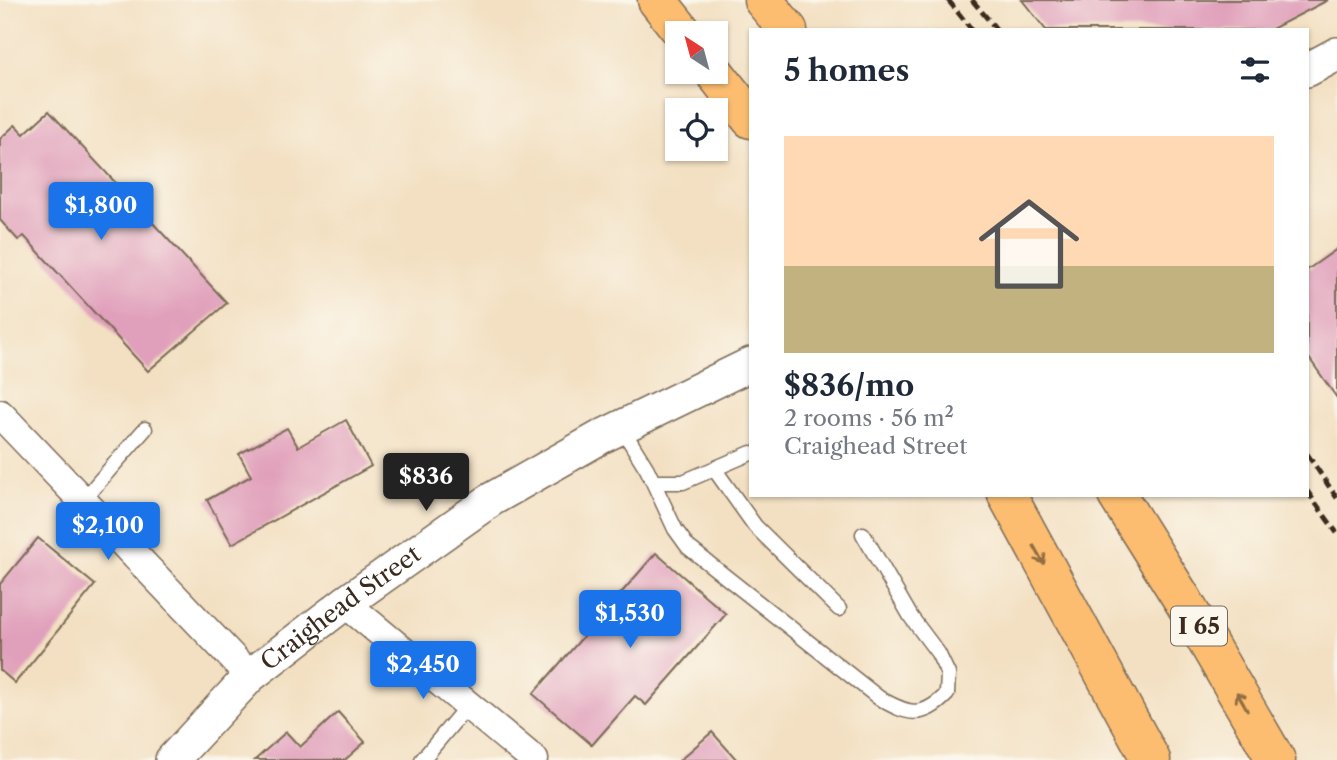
<!DOCTYPE html>
<html lang="en">
<head>
<meta charset="utf-8">
<style>
  :root { --surface:#fff; --page:#f2f2f3; --text:#1f2937; --muted:#747a83; --line:#e0e1e3; --accent:#1a73e8 }
  body { margin:0; font-family:"Libre Caslon Text",serif; background:var(--page); color:var(--text); height:100vh; display:flex; flex-direction:column; font-size:26px; white-space:nowrap }
  * { box-sizing:border-box; margin:0 }
  p { font-size:23px; color:var(--muted) }
  .icon { flex:none; width:38px; height:38px; fill:none; stroke:currentColor; stroke-width:2; stroke-linecap:round; stroke-linejoin:round }
  .map { position:relative; flex:1; overflow:hidden }
  .details { position:absolute; left:749px; top:28px; width:560px; height:469px; display:flex; flex-direction:column; background:var(--surface); border-radius:0px; box-shadow:0 2px 5px #0004 }
  .details>* { flex:none }
  .needle { width:46px; rotate:324deg }
  .controls { position:absolute; left:665px; top:21px; display:grid; gap:14px }
  .controls a { display:grid; place-items:center; width:63px; height:63px; border-radius:0px; background:var(--surface); box-shadow:0 2px 5px #0004; font-size:35px }
  .price { position:absolute; translate:-50% -60px; padding:0 16px; border-radius:7px; background:var(--accent); color:#fff; font-size:23px; line-height:46px; filter:drop-shadow(0 2px 4px #0008) }
  .price::after { content:''; position:absolute; left:50%; top:42px; width:21px; height:16px; margin-left:-10px; background:inherit; clip-path:polygon(0 0,100% 0,50% 100%) }
  .price.on { background:#222; color:#fff }
  ul { padding:0; list-style:none }
  li { display:grid; align-content:center; gap:14px; height:371px; padding:0 35px }
  li+li { border-top:2px solid var(--line) }
  li span { display:grid; place-items:center; height:217px; border-radius:0px; color:#555 }
  li>.icon { margin-inline-start:auto }
  span .icon { width:126px; height:126px; fill:#fffc; stroke-width:1 }
  li b { font-size:30px }
  h2 { display:flex; justify-content:space-between; align-items:center; height:84px; padding:0 35px; font-size:30px }
  .map>svg:first-child { display:block }
  .building { fill:#e09fba }
  .lines { fill:none; stroke-linecap:round; stroke-linejoin:round }
  .service-casing { stroke:#7b6a57; stroke-width:17 }
  .minor-casing { stroke:#7b6a57; stroke-width:31 }
  .tertiary-casing { stroke:#7b6a57; stroke-width:36 }
  .motorway-casing { stroke:#7b6a57; stroke-width:41 }
  .service { stroke:#fff; stroke-width:14 }
  .minor { stroke:#fff; stroke-width:28 }
  .tertiary { stroke:#fff; stroke-width:33 }
  .motorway { stroke:#fcbd6f; stroke-width:38 }
  .rail { stroke:#3b2a1e; stroke-width:5; stroke-dasharray:10 5; stroke-linecap:butt }
  .oneway { stroke:#926c42 }
  .labels { text-anchor:middle; stroke-width:6; stroke-linejoin:round; paint-order:stroke }
  .shield { fill:#fbf7ec; stroke:#75685c; stroke-width:2 }
  .shield-label { font-size:23px; font-weight:bold; fill:#3b2a1e }
  .street-label { font-size:24px; fill:#3b2a1e; stroke:#fbf7ec }
</style>
</head>
<body>
<div class="map">
<svg width="1337" height="760" viewBox="0 0 1337 760">
  <rect width="100%" height="100%" fill="#fbf7ec"/>
  <filter id="ink" filterUnits="userSpaceOnUse"><feTurbulence type="fractalNoise" baseFrequency=".0143" numOctaves="2"/><feDisplacementMap in="SourceGraphic" scale="14" xChannelSelector="R" yChannelSelector="G"/><feConvolveMatrix kernelMatrix="1 2 1 2 8 2 1 2 1" color-interpolation-filters="sRGB"/></filter>
  <filter id="wash" filterUnits="userSpaceOnUse"><feTurbulence type="fractalNoise" baseFrequency=".00686" numOctaves="4" result="noise"/><feDisplacementMap in="SourceGraphic" scale="28" xChannelSelector="R" yChannelSelector="G"/><feGaussianBlur stdDeviation="1.57" result="paint"/><feColorMatrix in="noise" values="0 0 0 0 0 0 0 0 0 0 0 0 0 0 0 0 0 1.4 0 .05"/><feComposite in="paint" operator="in"/></filter>
  <g filter="url(#wash)">
    <rect width="100%" height="100%" fill="#f3e0c2"/>
    <g id="blocks">
      <path class="building" d="M1022,0h306l-58,30h-224z
        M49,111l178,192 -79,68 -124,-135 -6,4 -18,-20v-81l15,-14 9,9z
        M1337,249v149l-30,-43v-85z
        M346,420l25,46 -139,78 -25,-44 44,-24 -12,-22 48,-26 11,19z
        M38,538l57,47 -80,98 -15,-13v-86z
        M656,553l70,61 -80,91 -11,-9 -43,49 -59,-51z
        M338,712l27,30 -20,18h-90l31,-28 14,15z
        M712,732l25,28h-57z"/>
    </g>
  </g>
  <g filter="url(#ink)">
    <use href="#blocks" fill-opacity="0" stroke="#7b6a57" stroke-width="2"/>
    <g class="lines">
      <g class="service-casing">
        <path id="service" d="M621,427l26,42 28,60 13,18 191,151c28,16 43,22 68,-4l1,-20 -10,-21 -27,-36 -48,-83
          M715,470l40,56 84,83
          M653,482h30l68,-29
          M83,500l62,-71
          M422,760l46,-55"/>
      </g>
      <g class="minor-casing">
        <path id="minor" d="M0,414l250,262
          M345,603l189,157"/>
      </g>
      <g class="tertiary-casing">
        <g id="tertiary">
          <path d="M1307,70l30,-16"/>
          <path id="s1" d="M172,760l78,-84 95,-73 147,-104 109,-62 150,-73"/>
        </g>
      </g>
      <g class="motorway-casing">
        <path id="motorway" d="M657,0l26,33
          M763,0l25,30
          M714,72l37,47
          M1007,495l144,265
          M1117,495l67,107 92,158"/>
      </g>
      <use href="#service" class="service"/>
      <use href="#minor" class="minor"/>
      <use href="#tertiary" class="tertiary"/>
      <use href="#motorway" class="motorway"/>
      <path class="rail" d="M948,0l24,30
        M972,0l25,30
        M1307,454l30,44
        M1307,491l30,42"/>
    </g>
    <defs><path id="oneway-shaft" d="M-6 0H5M1.5-3L5.5 0L1.5 3" fill="none" stroke-width="1.6" stroke-linecap="round" stroke-linejoin="round" transform="scale(1.75)"/></defs>
    <g class="oneway">
      <use href="#oneway-shaft" transform="translate(1039 555) rotate(61)"/>
      <use href="#oneway-shaft" transform="translate(1242 701) rotate(-120)"/>
    </g>
  </g>
  <g class="labels">
    <rect class="shield" x="1171" y="606.5" width="56" height="39" rx="5"/>
    <g class="shield-label">
      <text x="1199" y="634">I 65</text>
    </g>
    <g class="street-label">
      <text dy="8" stroke="none"><textPath href="#s1" startOffset="228">Craighead Street</textPath></text>
    </g>
  </g>
</svg>
<div class="controls">
<a><svg class="needle" viewBox="-14 -14 28 28"><path d="M0-13l5 13h-10z" fill="#e53935"/><path d="M0 13l5-13h-10z" fill="#747a83"/></svg></a>
<a><svg class="icon" aria-label="locate" viewBox="0 0 24 24"><circle cx="12" cy="12" r="6"/><path d="M12 2v4M12 18v4M2 12h4M18 12h4"/></svg></a>
</div>
<b class="price" style="left:101px;top:242px">$1,800</b>
<b class="price on" style="left:426px;top:513px">$836</b>
<b class="price" style="left:108px;top:562px">$2,100</b>
<b class="price" style="left:630px;top:650px">$1,530</b>
<b class="price" style="left:423px;top:701px">$2,450</b>
<section class="details">
<h2>5 homes<svg class="icon" aria-label="filters" viewBox="0 0 24 24"><path d="M4 7h16M4 17h16"/><circle cx="9" cy="7" r="2"/><circle cx="15" cy="17" r="2"/></svg></h2>
<ul>
<li><span style="background:linear-gradient(#ffd9b3 60%,#c2b280 0)"><svg class="icon" aria-label="home" viewBox="0 0 24 24"><path d="M3 11l9-7 9 7M6 9v11h12V9"/></svg></span><div><b>$836/mo</b><p>2 rooms · 56 m²</p><p>Craighead Street</p></div></li>
</ul>
</section>
</div>
</body>
</html>
